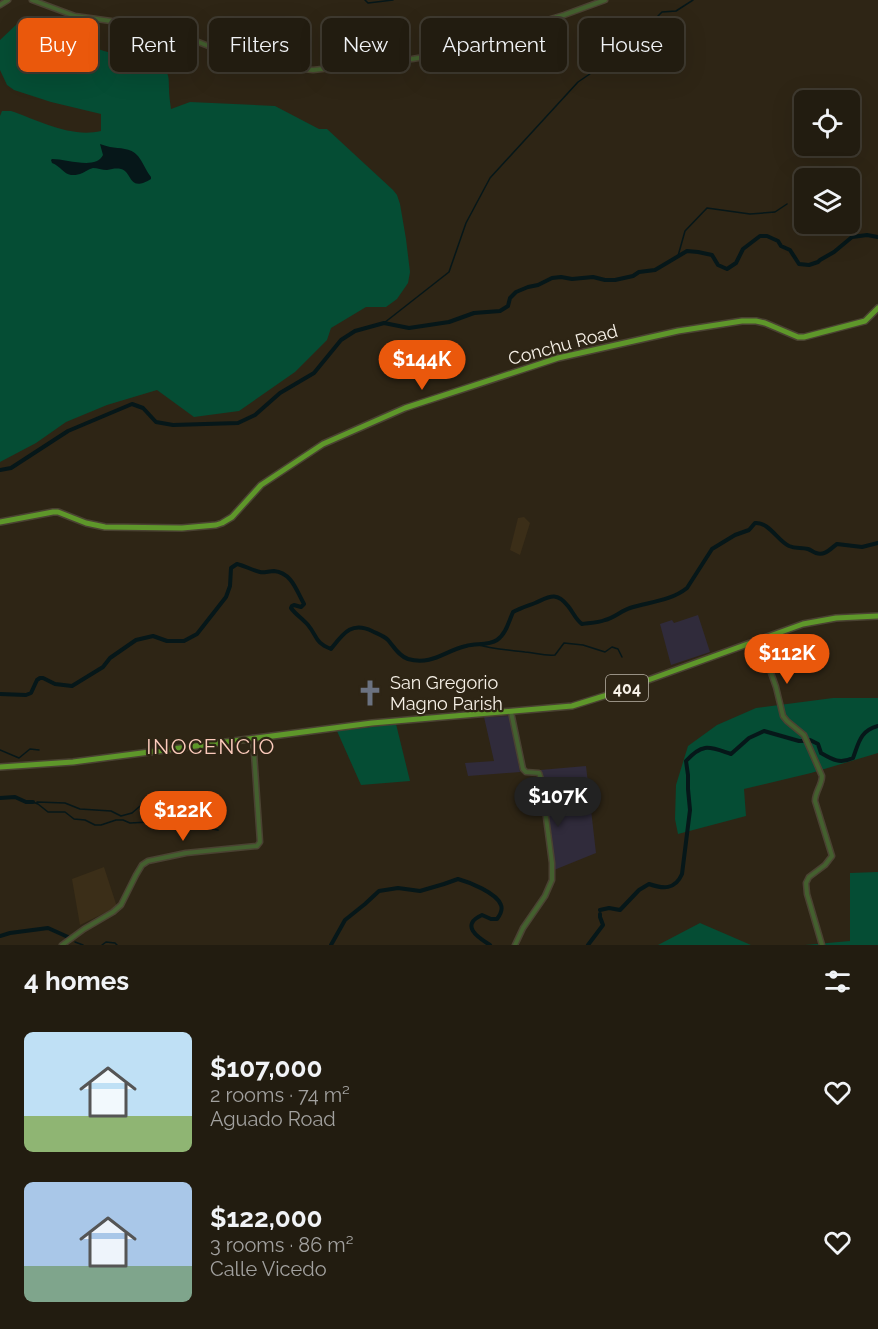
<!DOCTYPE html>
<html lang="en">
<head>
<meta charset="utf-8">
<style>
  :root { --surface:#221c10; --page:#2a2519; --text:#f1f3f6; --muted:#a2a19f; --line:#3f3a30; --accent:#ea580c }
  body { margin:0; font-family:Raleway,sans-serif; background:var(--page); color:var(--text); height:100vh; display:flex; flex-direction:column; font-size:22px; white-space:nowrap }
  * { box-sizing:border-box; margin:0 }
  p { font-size:20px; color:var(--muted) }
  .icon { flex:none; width:33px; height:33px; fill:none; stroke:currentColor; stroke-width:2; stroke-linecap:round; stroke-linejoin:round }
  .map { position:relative; height:945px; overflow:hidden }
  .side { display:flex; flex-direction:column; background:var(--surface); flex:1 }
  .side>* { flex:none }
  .top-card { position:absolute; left:18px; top:18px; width:843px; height:54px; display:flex; gap:12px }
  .controls { position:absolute; left:794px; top:90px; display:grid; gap:12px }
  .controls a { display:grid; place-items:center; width:66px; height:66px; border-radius:9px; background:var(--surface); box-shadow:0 6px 24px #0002,0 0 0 2px var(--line); font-size:30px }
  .price { position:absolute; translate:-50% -51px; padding:0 14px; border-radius:21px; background:var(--accent); color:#fff; font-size:20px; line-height:39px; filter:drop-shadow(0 2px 3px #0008) }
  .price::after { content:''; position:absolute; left:50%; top:36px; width:18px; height:14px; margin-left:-9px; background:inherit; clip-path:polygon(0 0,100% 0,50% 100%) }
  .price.active { background:#222; color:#fff }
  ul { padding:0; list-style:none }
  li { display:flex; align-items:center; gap:18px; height:150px; padding:0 24px }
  li span { display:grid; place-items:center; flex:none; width:168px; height:120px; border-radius:9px; color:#555 }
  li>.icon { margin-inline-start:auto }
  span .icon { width:72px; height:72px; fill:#fffc; stroke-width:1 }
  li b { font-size:26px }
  h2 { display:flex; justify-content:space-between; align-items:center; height:72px; padding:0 24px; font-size:26px }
  .chip { padding:0 21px; border-radius:9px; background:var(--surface); box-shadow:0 6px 24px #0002,0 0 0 2px var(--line); font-size:21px; line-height:54px }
  .chip.active { background:var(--accent); color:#fff }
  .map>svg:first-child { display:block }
  .built { fill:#3b2e18 }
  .industrial { fill:#302b3b }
  .green { fill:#054d34 }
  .water { fill:#061719 }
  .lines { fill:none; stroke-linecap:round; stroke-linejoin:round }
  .stream { stroke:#061719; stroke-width:1.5 }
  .river { stroke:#061719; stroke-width:4 }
  .minor-casing { stroke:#4a4232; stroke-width:7 }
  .major-casing { stroke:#4a4232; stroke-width:8 }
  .minor { stroke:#44602f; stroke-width:4 }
  .major { stroke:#5e972a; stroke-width:5 }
  .labels { text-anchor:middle; stroke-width:4.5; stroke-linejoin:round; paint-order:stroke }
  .shield { fill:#2e2515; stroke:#bbb4a8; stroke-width:1.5 }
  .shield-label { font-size:16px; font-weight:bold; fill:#f7f1e7 }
  .street-label { font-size:18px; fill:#f7f1e7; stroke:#2e2515 }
  .poi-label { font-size:18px; fill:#f7f1e7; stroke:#2e2515; text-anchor:start }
  .quarter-label { font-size:21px; letter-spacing:1.5px; fill:#fbcabb; stroke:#2e2515 }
</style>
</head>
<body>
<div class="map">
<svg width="878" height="945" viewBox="0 0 878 945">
  <rect width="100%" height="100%" fill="#2e2515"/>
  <path class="built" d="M524,517l6,6 -10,32 -10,-5 8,-32z
    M104,867l13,40 -37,18 -8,-46z"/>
  <path class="industrial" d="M698,615l12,37 -39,13 -11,-41 12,-4 2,3z
    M510,716l10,56 -52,4 -3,-13 29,-2 -10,-44z
    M586,766l10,87 -42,17 -5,-49 -9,-51z"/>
  <path class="green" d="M21,22l83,29 51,13c14,6 14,11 14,24 0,7 1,14 2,21l19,-7 85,4 44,23h8l66,61 4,5 3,9 6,35 4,33 -2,11 -11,16 -11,8h-20l-35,21 -4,12 -32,32 -56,39 -45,6 -37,-27 -50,15 -41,17 -30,21 -36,19v-346l2,-5h9c29,10 60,27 90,20v-17l-50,-12 -37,-12 -7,-5 -7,-15v-30l18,-17z
    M833,698h45v55l-67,20 -67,16 2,27 -68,18 -3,-15 1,-34 12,-39 29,-21 39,-17z
    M396,724l14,57 -49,4 -24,-54z
    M878,872v73h-73l45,-4v-68z
    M700,923l51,22h-93z"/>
  <path class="water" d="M100,144c3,1 6,2 10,3 10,2 20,0 28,9 5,6 8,15 13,21v2c-23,14 -18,-7 -30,-10 -5,-1 -9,0 -14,1 -5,0 -10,-2 -14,-2 -5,1 -9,5 -13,6 -3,1 -6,1 -9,1 -7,-1 -11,-9 -19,-12l-1,-3 1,-1c15,0 44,11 51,-4z"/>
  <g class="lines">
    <path class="stream" d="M365,0l3,3 25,-3
      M678,256l7,-25 22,-23 43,6 25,-2 12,-8
      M384,323l65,-51 17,-49 24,-45 88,-96 56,-38 4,-12 16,-12 8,-8 14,-1 17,-11
      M475,644c17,5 33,6 50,8 11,1 19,4 30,3l9,-12 19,2 22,7 7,-5 6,2 4,8
      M0,750l19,8 11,-9 9,1
      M33,802l5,2 10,8h17l9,7 11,1 10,5h6l15,-5h7l7,3 19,-1 9,2 7,-6 10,1 10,5 33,6
      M37,802l28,1 15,6 31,2 10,5 11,-3 14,-12 9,3 21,-2
      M75,942l8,3
      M102,945l4,-3 9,1 2,2"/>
    <path class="river" d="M0,470l11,-2 57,-37 64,-27 11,4 13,14 17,3 65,-2 17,-8 25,-22 34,-20 27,-33 14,-9 29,-8 25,5 40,-6 25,-9 26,-2 8,-5 2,-8 6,-6 12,-5 10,-2 14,-7 9,-1 11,2 21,-2 12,3h10l18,-4 6,-4 16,-2 32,-19 11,1 14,3 6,10 9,4 9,-6 7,-14 17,-13h7l11,5 3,5 9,4 9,14 10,1 9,-3 2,-2 14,-8 18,-15 15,-2 11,2
      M0,694l26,1 5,-2 6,-13 3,-2h3l12,6 17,2 31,-19 7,-9 26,-18 17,-4 14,5h17l13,-7 29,-37 4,-11 1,-18 6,-4c8,2 15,6 23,8 4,1 9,-1 14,-1 18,2 22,19 30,33l-3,3 -7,-2 -2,1 -1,2c5,7 12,11 17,17 10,12 6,17 23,24 12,-15 20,-28 41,-18 6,3 12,5 16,9 6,7 11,16 20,19 24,7 38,-9 58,-13 10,-3 22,0 31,-6 9,-6 12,-19 16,-28 7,-4 14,-6 22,-9 14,-6 21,-12 33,3 5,6 8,14 14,18 7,-1 16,-1 23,-4 9,-2 16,-9 25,-12 19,-6 41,-7 57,-20l25,-39 23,-14 14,-5 6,-7c14,-1 22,17 34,23 7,3 12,1 19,3 3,1 5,3 8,4 9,3 14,-4 21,-9l25,3 16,-4
      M807,740h3l8,4 3,9c12,7 19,11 32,5 6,-16 7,-27 25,-32
      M0,798l15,-1 11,5h7
      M600,910l9,-2 11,2 19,-20 10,-6c14,5 26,6 33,-10l8,-64 -2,-21v-14l-2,-14c17,-19 24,-14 45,-7l18,-16 15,-7 35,10h4
      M0,936l10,-3 38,-5 20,9
      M331,945l14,-25 20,-16 14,-13 19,-3 22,3 24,-7 14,-5c11,3 39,14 43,26 2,5 -1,10 -4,14h-6l-9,-4c-22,10 -5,22 8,30
      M588,945l15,-20 -3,-8v-3"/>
    <g class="minor-casing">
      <path id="minor" d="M32,0l43,16 72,10 26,6 38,15 29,6 18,11 55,6 99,-11 42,-7 27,-9 23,-10 60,-18 41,-15
        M0,5l8,-5
        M761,639l9,31 6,17 7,29 4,5 17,14 18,41c0,9 -7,16 -7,25l17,55 -7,9 -16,12 -3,6 1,11 15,51
        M511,712l12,57 3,3 13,1 2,6 11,84v17l-7,16 -22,32 -8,17
        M62,945l22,-16 29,-17 8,-7 15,-30 6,-10 6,-4 38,-8 71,-7 3,-4 -7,-104"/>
    </g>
    <g class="major-casing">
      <path id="major" d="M0,522l53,-10h5l28,11 19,4 77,1 34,-3 6,-2 10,-6 29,-32 62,-41 82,-36 153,-50 120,-27 64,-10h14l9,2 33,14h6l61,-16 13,-13
        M0,767l73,-5 299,-39 200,-17 32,-10 199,-72 33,-6 42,-2"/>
    </g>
    <use href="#minor" class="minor"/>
    <use href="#major" class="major"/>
  </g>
  <defs>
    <g id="church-bare" transform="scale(2.07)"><path d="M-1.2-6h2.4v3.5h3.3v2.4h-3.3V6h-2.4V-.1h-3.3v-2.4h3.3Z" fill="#6b7280" stroke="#2e2515" stroke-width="2.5" paint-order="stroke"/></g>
  </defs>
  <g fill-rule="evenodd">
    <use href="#church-bare" x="370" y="693"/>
  </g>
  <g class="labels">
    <rect class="shield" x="606" y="675" width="42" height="26" rx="4.5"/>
    <g class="shield-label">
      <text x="627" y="694">404</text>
    </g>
    <g class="street-label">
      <text transform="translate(563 345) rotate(-15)" y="6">Conchu Road</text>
    </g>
    <g class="poi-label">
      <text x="390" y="689">San Gregorio<tspan x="390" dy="21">Magno Parish</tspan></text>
    </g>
    <g class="quarter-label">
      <text x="211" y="754">INOCENCIO</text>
    </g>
  </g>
</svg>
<div class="controls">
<a><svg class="icon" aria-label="locate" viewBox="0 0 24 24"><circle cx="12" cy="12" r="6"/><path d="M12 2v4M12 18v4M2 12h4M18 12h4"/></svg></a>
<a><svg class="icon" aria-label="layers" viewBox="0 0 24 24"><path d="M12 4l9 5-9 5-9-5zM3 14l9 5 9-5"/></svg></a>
</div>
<b class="price" style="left:422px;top:391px">$144K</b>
<b class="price" style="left:787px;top:685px">$112K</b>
<b class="price active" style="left:558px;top:828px">$107K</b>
<b class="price" style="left:183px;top:842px">$122K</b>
<div class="top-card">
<a class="chip active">Buy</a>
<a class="chip">Rent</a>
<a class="chip">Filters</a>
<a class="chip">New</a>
<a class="chip">Apartment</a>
<a class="chip">House</a>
</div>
</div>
<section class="side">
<h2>4 homes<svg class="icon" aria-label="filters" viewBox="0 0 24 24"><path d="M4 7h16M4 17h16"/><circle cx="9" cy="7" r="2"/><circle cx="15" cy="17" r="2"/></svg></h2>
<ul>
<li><span style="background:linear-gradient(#bfe0f5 70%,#8fb573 0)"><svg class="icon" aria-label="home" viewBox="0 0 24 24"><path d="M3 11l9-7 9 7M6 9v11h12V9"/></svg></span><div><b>$107,000</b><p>2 rooms · 74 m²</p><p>Aguado Road</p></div><svg class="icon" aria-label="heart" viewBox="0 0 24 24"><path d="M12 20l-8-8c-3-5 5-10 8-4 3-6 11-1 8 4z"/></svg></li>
<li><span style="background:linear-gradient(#a9c7e8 70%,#7fa58c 0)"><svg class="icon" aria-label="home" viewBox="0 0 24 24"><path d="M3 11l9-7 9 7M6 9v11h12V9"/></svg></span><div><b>$122,000</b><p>3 rooms · 86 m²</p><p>Calle Vicedo</p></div><svg class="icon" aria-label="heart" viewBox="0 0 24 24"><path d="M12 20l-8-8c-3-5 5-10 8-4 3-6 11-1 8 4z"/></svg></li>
</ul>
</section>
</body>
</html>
